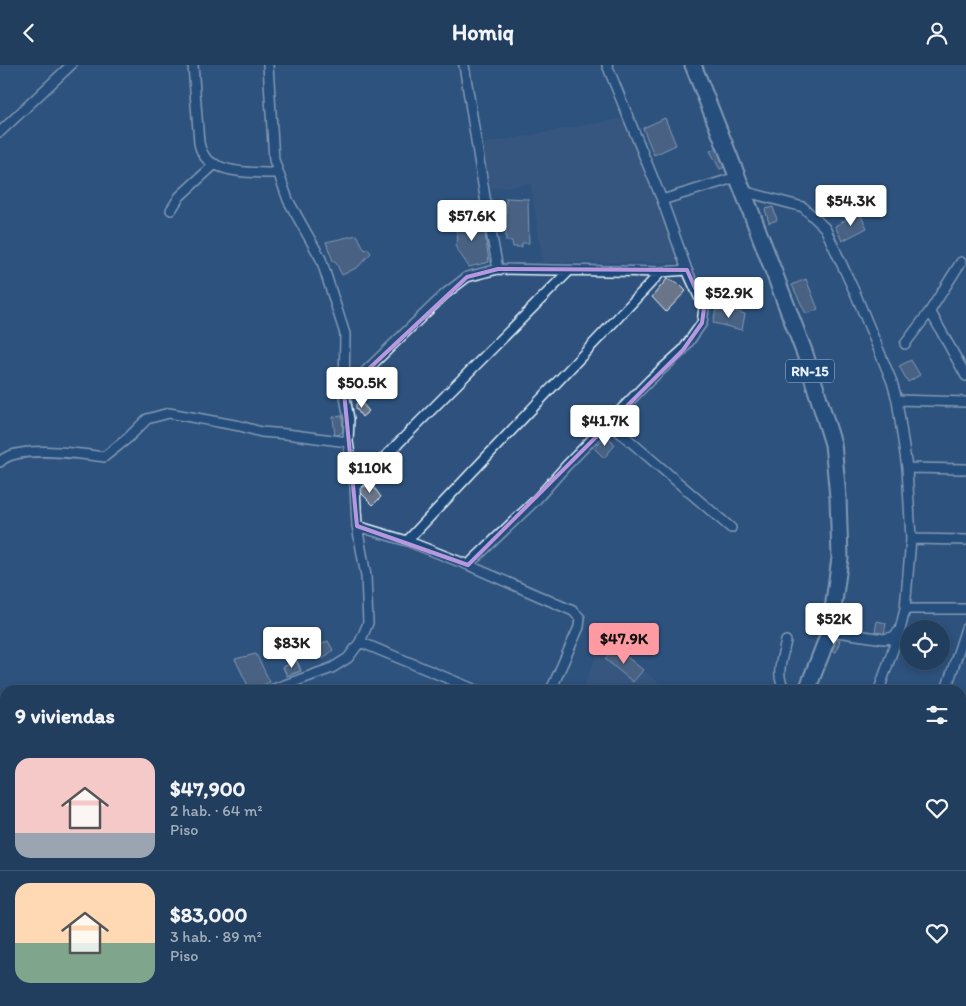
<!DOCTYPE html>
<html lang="es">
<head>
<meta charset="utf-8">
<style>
  :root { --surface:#223e5e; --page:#2a4564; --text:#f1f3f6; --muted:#a2aebc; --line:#3f5773; --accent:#ff9aa2 }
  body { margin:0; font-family:Itim,sans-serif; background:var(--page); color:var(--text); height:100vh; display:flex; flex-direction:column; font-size:19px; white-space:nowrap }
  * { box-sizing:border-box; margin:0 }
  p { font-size:16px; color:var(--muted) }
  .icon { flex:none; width:28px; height:28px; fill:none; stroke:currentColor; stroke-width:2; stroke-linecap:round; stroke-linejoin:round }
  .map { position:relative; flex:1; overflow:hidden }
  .panel { position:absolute; left:0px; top:620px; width:966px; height:321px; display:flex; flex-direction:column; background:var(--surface); border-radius:15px 15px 0 0; box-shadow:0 2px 8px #0003,0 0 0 1px var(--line) }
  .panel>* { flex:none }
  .fabs { position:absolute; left:900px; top:555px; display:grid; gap:10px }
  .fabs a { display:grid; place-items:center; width:50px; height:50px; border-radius:50%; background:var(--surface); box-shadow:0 2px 8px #0003,0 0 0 1px var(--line); font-size:25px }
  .price { position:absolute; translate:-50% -42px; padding:0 11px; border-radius:5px; background:#fff; color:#222; font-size:16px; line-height:32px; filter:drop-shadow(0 1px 2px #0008) }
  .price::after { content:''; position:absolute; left:50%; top:30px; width:15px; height:11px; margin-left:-8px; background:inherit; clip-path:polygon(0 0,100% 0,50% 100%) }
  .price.selected { background:var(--accent); color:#111 }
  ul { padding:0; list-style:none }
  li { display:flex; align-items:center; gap:15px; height:125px; padding:0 15px }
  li+li { border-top:1px solid var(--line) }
  li span { display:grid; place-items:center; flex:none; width:140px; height:100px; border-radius:15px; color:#555 }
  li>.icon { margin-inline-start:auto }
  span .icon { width:60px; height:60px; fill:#fffc; stroke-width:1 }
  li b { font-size:21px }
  h2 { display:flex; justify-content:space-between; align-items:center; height:60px; padding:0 15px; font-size:21px }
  header { display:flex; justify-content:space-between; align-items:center; height:65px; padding:0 15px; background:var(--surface); font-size:22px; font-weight:700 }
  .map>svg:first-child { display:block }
  .built { fill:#405c81 }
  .green { fill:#557d83; stroke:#9eb7be }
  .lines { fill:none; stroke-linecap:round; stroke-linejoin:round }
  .stream { stroke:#83a9c0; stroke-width:3 }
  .building { fill:#6a7489; stroke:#e8f1f8 }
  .minor-casing { stroke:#e8f1f8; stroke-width:12 }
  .primary-casing { stroke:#e8f1f8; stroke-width:19 }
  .minor { stroke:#1f4a7a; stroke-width:9 }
  .primary { stroke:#1f4a7a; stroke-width:15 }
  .marked { fill:none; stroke:#b798de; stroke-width:4; stroke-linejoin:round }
  .labels { text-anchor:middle; stroke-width:4; stroke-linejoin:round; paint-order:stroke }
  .shield { fill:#1f4a7a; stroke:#acbfd2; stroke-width:1 }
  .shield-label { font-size:14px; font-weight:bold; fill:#e8f1f8 }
</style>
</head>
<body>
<header><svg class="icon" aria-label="back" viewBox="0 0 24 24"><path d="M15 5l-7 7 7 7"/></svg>Homiq<svg class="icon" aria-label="person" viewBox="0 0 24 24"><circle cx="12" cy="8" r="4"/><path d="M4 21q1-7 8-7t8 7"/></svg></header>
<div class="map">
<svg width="966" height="941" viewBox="0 0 966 941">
  <rect width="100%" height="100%" fill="#2e527d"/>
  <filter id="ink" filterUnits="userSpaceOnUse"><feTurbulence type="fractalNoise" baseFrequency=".02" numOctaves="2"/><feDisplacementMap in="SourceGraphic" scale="10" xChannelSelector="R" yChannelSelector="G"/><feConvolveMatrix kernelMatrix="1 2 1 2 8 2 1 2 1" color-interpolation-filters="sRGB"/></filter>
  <g filter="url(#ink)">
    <path class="built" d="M625,53l53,144h-135l-12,-78 -40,4 -9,-44z
      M603,574l65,51h-85z"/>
    <path class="green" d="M961,706h5v235h-339l21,-5h313z
      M10,936h333l24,5h-367v-3z"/>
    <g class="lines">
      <path class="stream" d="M961,883h5
        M809,941l6,-5"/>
    </g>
    <path class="building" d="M665,53l11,27 -22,10 -11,-27z
      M717,83l10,18 -7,3 -10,-18z
      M506,133l22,1 1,44h-7v4h-9l-1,-6h-6z
      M773,142l4,13 -8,3 -4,-14z
      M859,147l8,16 -25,13 -7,-15z
      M483,154l6,43 -20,5 -14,-21 3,-7 -4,-17z
      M357,170l8,15 2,-2 4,5 -13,14 -16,8 -7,-14h-2l-7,-19z
      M667,214l12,5 7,7 -20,21 -14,-15z
      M806,214l12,30 -12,5 -14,-29z
      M724,243l21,6 -3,16 -29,-7 3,-14 7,2z
      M911,295l9,15 -12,7 -9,-16z
      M365,323l5,6 -9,9 -5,-6z
      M360,336l9,10 -7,6 -6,-9v-4z
      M342,351l1,15 -3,3 -5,2 -2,-19z
      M607,370l8,10 -11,13 -10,-10z
      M373,421l8,11 -8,8 -18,-18z
      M877,556l9,2 -2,12 -9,-3z
      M832,573l8,2 -4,12 -7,-1z
      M328,576l5,9 -10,9 -7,-12z
      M615,582l28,23 -10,12 -28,-23z
      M256,589l14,28 -20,8 -15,-31z
      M297,596l4,10 -14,5 -4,-9z
      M297,596l4,10 -14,5 -4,-9z"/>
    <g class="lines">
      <g class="minor-casing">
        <path id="minor" d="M193,0l6,78c1,5 3,10 6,14 15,17 53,16 73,16
          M268,0l6,95 14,40 33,59 24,75 -1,58 5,27 -1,23 7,45 2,39 9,50 2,47 -8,19 -12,16 -16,10 -61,22
          M464,0l24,151 10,53
          M0,67l71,-67
          M743,126l60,16 22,21 31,67 36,87 5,18 10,68 4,71 -6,70 -5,21 -7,7 -9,2 -54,-8
          M662,135l75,-23
          M171,145l9,-14 35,-32
          M930,246l36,65
          M905,279l25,-33 31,-49
          M344,327l101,-98 22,-17 31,-8 163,3 26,-2
          M897,335l69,2
          M609,358l122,105
          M0,397c16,-18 81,-8 104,-5l24,-19 19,-19 22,-6 71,13 21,6 25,2 62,8
          M907,403l59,1
          M355,422l214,-216
          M357,461l50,15 61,24 105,46 7,7 -1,9 -28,63
          M911,474l55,1
          M407,476l254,-269
          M468,500l68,-65 30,-34 84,-86 33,-30 19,-27 2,-15 -17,-38 -25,-70 -55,-135
          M905,544h61
          M786,576c-3,15 -13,38 1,49
          M360,577l116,48
          M879,625l20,-58
          M946,625l20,-62
          M961,699h5
          M0,821l5,-1
          M0,846l5,-1"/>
      </g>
      <g class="primary-casing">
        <path id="primary" d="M693,0l50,126 62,163 28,90 5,53 2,61 -10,73 -23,59
          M0,892l5,-1"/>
      </g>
      <use href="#minor" class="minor"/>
      <use href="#primary" class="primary"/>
    </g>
  </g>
  <path d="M0 0H966V941H0ZM498,204l189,1 17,38 -2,15 -19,27 -215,215 -111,-39 -13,-134 123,-115z" fill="#2e527d" fill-opacity=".55" fill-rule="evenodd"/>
  <path class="marked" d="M498,204l189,1 17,38 -2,15 -19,27 -215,215 -111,-39 -13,-134 123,-115z"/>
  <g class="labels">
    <rect class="shield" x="786" y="294.5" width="48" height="23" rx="4"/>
    <g class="shield-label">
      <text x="810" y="311">RN-15</text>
    </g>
  </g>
</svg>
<div class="fabs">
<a><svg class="icon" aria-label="locate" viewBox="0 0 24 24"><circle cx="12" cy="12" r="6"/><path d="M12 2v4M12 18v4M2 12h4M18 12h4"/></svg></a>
</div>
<b class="price" style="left:851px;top:162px">$54.3K</b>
<b class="price" style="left:472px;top:177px">$57.6K</b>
<b class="price" style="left:729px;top:254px">$52.9K</b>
<b class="price" style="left:362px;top:344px">$50.5K</b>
<b class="price" style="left:605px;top:382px">$41.7K</b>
<b class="price" style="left:370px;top:429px">$110K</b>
<b class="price" style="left:834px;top:580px">$52K</b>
<b class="price selected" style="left:624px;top:600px">$47.9K</b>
<b class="price" style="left:292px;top:604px">$83K</b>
<section class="panel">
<h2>9 viviendas<svg class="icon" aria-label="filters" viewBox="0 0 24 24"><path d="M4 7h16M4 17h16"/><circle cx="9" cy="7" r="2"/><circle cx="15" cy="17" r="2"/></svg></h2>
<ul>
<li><span style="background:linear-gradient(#f6c9c9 75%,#9aa5b1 0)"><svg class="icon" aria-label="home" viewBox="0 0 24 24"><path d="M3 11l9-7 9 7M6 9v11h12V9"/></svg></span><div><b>$47,900</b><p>2 hab. · 64 m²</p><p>Piso</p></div><svg class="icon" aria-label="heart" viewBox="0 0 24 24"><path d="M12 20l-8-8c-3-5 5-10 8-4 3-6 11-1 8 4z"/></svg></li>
<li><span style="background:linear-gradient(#ffd9b3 60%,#7fa58c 0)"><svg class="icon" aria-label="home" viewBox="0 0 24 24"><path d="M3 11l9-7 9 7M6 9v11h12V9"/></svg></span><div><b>$83,000</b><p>3 hab. · 89 m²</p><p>Piso</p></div><svg class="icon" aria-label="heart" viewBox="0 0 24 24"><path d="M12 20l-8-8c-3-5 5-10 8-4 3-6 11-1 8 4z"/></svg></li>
</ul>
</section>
</div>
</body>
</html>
